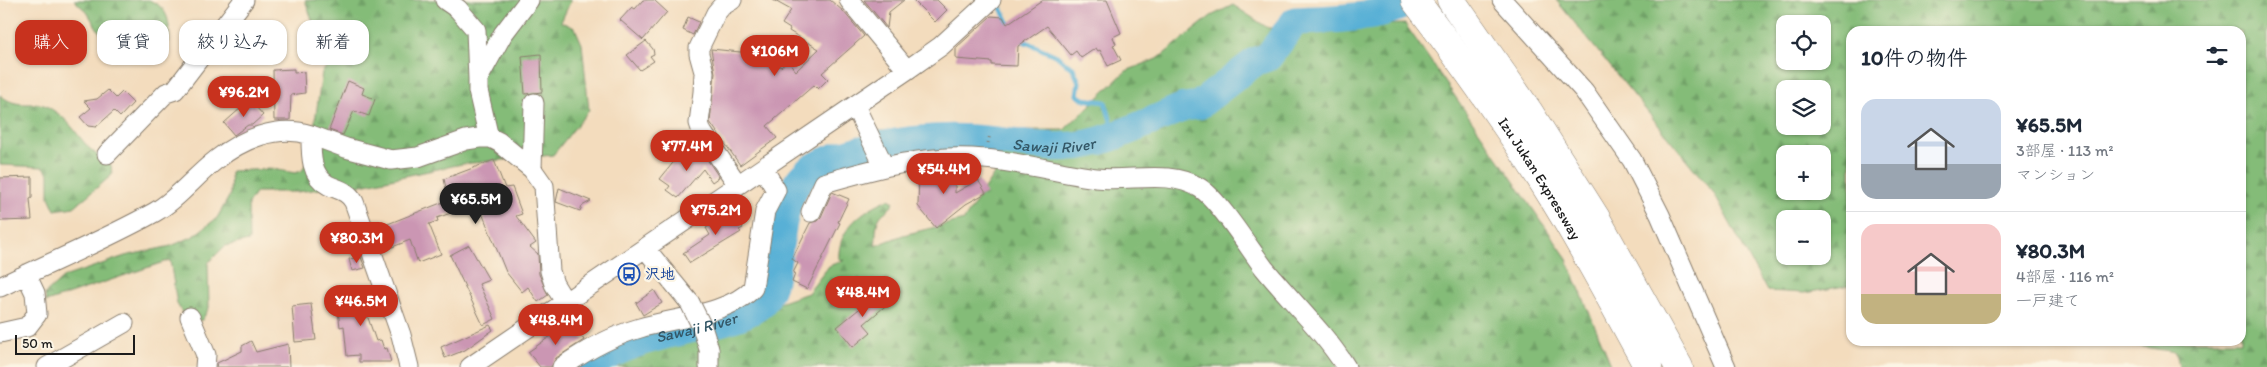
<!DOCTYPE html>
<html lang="ja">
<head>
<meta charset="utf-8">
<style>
  :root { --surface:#fff; --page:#f6f6f7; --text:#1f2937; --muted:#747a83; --line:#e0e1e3; --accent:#c8321e }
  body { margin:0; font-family:Itim,"Klee One",sans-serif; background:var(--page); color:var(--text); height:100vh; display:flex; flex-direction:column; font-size:19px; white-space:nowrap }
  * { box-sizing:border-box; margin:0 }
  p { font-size:16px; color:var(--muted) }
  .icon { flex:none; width:28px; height:28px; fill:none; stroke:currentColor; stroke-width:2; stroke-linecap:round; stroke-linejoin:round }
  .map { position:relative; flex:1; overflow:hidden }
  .side { position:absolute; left:1846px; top:26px; width:400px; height:320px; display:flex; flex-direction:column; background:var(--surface); border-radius:15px; box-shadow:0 1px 4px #0004 }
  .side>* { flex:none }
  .top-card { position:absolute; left:15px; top:20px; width:475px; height:45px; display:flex; gap:10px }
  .tools { position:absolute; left:1776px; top:15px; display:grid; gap:10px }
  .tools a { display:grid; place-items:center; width:55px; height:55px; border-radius:10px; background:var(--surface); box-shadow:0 1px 4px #0004; font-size:25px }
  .scale { position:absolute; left:15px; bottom:12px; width:120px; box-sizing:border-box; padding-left:5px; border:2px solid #1c1c1c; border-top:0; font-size:14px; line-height:18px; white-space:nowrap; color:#1c1c1c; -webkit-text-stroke:4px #fcf5e5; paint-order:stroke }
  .price { position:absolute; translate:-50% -42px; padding:0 11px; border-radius:18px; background:var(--accent); color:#fff; font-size:16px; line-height:32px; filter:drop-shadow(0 1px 2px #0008) }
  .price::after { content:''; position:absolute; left:50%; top:30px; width:15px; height:11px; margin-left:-8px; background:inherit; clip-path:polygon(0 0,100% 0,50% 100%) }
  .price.on { background:#222; color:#fff }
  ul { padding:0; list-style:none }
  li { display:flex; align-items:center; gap:15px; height:125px; padding:0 15px }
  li+li { border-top:1px solid var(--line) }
  li span { display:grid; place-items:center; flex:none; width:140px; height:100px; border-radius:15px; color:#555 }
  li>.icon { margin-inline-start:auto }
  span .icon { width:60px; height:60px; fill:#fffc; stroke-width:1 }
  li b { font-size:21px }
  h2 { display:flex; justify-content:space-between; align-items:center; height:60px; padding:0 15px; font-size:21px }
  .pill { padding:0 18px; border-radius:15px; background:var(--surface); box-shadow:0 1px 4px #0004; font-size:18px; line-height:45px }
  .pill.on { background:var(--accent); color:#fff }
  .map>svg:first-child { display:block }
  .forest { fill:url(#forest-firs); stroke:#506c4a; fill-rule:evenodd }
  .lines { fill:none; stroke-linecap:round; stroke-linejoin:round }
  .stream { stroke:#59b0d6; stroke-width:5 }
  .river { stroke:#59b0d6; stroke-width:29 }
  .building { fill:#cb96b3 }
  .minor-casing { stroke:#887c6c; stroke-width:21 }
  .highway-casing { stroke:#887c6c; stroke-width:29 }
  .path { stroke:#887c6c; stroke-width:3; stroke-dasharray:1 4; stroke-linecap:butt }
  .minor { stroke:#fff; stroke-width:19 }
  .highway { stroke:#fff; stroke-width:28 }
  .minor-bridge-casing { stroke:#887c6c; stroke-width:21; stroke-linecap:butt }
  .minor-bridge { stroke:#fff; stroke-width:19 }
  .labels { text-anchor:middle; stroke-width:4.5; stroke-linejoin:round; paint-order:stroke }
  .street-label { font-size:15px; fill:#1c1c1c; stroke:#fcf5e5 }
  .transit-label { font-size:15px; font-weight:bold; fill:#164399; stroke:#fcf5e5; text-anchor:start }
  .water-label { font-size:16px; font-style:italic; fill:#345766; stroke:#fcf5e5 }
</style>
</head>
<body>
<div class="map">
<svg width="2267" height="367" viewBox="0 0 2267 367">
  <defs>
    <pattern id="forest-firs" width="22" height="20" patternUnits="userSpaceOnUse" patternTransform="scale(1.25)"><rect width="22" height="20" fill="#84bc78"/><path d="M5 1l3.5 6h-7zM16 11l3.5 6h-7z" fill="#71a167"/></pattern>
  </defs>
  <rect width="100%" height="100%" fill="#fcf5e5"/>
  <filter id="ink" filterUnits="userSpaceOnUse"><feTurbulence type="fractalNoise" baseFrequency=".02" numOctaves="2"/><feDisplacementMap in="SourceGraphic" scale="10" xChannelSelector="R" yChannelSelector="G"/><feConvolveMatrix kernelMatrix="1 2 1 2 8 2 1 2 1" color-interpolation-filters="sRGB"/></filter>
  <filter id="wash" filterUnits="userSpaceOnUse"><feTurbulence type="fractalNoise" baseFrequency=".0096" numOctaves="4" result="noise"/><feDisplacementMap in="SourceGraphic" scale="20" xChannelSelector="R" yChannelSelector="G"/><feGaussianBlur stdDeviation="1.12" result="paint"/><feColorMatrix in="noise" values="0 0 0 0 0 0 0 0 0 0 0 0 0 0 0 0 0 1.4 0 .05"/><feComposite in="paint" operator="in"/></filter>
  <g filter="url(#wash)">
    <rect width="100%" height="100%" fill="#f3dcbd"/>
    <path class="forest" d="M74,0h75c20,8 21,22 20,42l-38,10 -24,-8 -20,-32z
      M305,0h266l-10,22 14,6 7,16 7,66 -36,45 -91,9 -115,24 -13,-1 -37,5h-41l-8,12 1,37 -24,5 -17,17 1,45 -7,12 -14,2 -11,-18 -7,-44 -124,42 -1,-8 19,-17 61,-21 46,-10 21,-9 25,-19 13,-23 1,-24 41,-2 23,4 7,-2 6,-12 5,-23 9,-64 20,-23 -28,-24z
      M1556,0h711v367h-88l-3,-15 -70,-11h135v-310h-390v254l-47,8 -37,-2 -54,-99zM1785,24h37v37h-37zM1785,89h37v37h-37zM1785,154h37v37h-37zM1785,219h37v37h-37z
      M1233,5l35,23 137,-4 161,233 46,110h-999l56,-26 139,-48 21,-27 15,-6 -5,-1c-2,-30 25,-50 50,-60l5,3c-3,8 -10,9 -14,15 -6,9 -3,21 -5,29l28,-11 61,-15 40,-61 -115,1 -13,-29 188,-1 62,-59 33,-13 52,-42z
      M0,95c19,16 35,4 48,12 22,13 25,23 41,41 6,6 15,11 22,17l1,10 -38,32 -19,3 -6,-13v-23l-6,-7 -43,-2z"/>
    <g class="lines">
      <path class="stream" d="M1000,6l11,22
        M1019,39l38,17 9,8 7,4 6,14 -2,13 6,4 22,3 10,32"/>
      <path class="river" id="s1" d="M588,367c23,-15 50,-26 76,-32 23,-6 81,-15 97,-31 9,-9 12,-22 14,-34 6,-28 7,-75 30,-96 11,-10 33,-18 48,-22 36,-10 82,-16 120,-13 34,2 67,10 101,7 30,-2 81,-27 110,-39l15,-2 57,-44 12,-4 27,-36c33,-2 88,-2 116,-21"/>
    </g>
    <g id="blocks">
      <path class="building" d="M643,0h11l13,12 -24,28 -23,-20 12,-13 3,2z
        M773,0h57l13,11 21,25 -42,37 6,6 -10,10 -4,-4 -47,41 10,12 -37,27 -30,-43 5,-49 -4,-24 49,5 21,13 7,-6 8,10 23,-22 -30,-18 1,-2 -8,-5 9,-14z
        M864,0h40l-15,12 -2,16z
        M913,0h24l10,10 -12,12z
        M1042,0h65l14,33 -8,4 3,7 -3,1 8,15 -13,6 -8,-16 -2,1 -2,-3 -15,10 -5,-7 -5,4 -24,-29 -29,20 -1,20 -25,-1v-3l-36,-3v-11l35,-32 12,1 4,7z
        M688,17l11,5 -6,13 -10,-5z
        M646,41l7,8 1,5 -4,2 4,5 -14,9 -13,-15z
        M541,54l1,38 -17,2 -3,-38z
        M294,69v4l10,-1 1,21 -14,2 -1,25h-16l-1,-50z
        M348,81l16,7 -2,6 13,5 -6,17 -15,-5 -11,24 -14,-5z
        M108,90l8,8 6,-6 11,11 -13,14 -6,-6 -18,16 -8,-1 -8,-9 11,-9 -7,-7 13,-2z
        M250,100l13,15 -11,10h-4l-14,10 -10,-12z
        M698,146l21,31 -7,5 -9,-13 -25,29 -11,-8 3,-4 -10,-7 20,-25 4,3z
        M494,160l11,28 7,-1 10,27 -6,2 20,27 -6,4 8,7 1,20 9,21 -10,7 -10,-15 -6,5 -16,-20 -28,-69 -41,15 1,3 -9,3 12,30 -23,9 -8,-23 -20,8 -4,-3 -4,2 -7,-18 71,-28 -1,-3 3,-1 -4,-18z
        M955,169v24l23,-13 8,13 -20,11 -30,24 -18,-22 1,-34z
        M32,177v21l-2,1 2,21 -32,1v-43z
        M559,188l32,13 -9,5 -2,5 -24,-9z
        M832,192l17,7 -11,23 2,1 -33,66 -15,-7 3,-8 -2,-1 5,-10 -6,-4 18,-36 7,-2 4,-4z
        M732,211l11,17 -4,2 2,2 -51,31 -7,-10 27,-18 -4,-7z
        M469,245l20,35 -10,4 16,35 -12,6 -33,-70z
        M361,257l4,11 -13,3 -3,-12z
        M878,289l12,13 -26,22 7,8 -18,15 -16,-20 27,-22 -2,-2z
        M654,290l8,13 -19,12 -7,-12z
        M373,291l7,19 -14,2 10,29 5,-1 3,9 3,-1 4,14h-32v-7l-12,1 -3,-30 -4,1 -3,-25h2v-7z
        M311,304l5,36 -21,2 -3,-36z
        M571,322l13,18 -28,18 -5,9h-11l-12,-15z
        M490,325l3,5 -28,20 -20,8 -4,-11z
        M251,341l5,11 32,-8 1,23h-73l1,-4 25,-12v-5z"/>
    </g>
  </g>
  <g filter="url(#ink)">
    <use href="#blocks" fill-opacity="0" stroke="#887c6c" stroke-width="1"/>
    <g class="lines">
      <g class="minor-casing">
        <path id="minor" d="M445,0l13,9 18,21 2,49
          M732,0l-10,6 -6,7 -17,35v6l5,18 -1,20 -4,31 3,9 36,53
          M849,0l58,70
          M1502,0l82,91 48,69 28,55 66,152
          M855,106l29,60
          M311,135l35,13 45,12 27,-3 48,-17 13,-2h12l8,4 33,27 12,17 6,85 4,13 11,18
          M489,138l-11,-47v-12l25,-45 26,-34
          M107,154l59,-61 9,-3 69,-90
          M532,169l2,-66
          M811,212l13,-29c52,-15 106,-30 160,-24 38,3 75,14 112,19 35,4 73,-9 104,10 19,12 49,60 64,80 27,33 59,63 82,99
          M645,248l45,55
          M0,287c51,-25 105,-47 155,-75 23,-13 40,-36 61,-52 26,-21 62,-36 95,-25 0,18 -1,40 17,50 11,5 20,6 26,17l47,133 8,32
          M190,317l16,38 -1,12
          M0,333l27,-6 10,-13 -2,-21 -9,-19
          M47,367l77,-44
          M470,367l437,-297 34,-24 50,-46
          M562,367c23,-16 50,-31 78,-39 33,-10 90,-14 113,-40l12,-77 11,-21 -13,-22
          M709,367v-18"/>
      </g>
      <g class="highway-casing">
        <g id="highway">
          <path id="s2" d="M1415,0c57,75 113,153 160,235 25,43 49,88 73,132"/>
          <path d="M1451,0l78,112 67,106 83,149"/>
        </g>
      </g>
      <path class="path" d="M988,143l2,-9"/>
      <use href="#minor" class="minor"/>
      <use href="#highway" class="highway"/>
      <g class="minor-bridge-casing">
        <path id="minor-bridge" d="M690,303l12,24 7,22"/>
      </g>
      <use href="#minor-bridge" class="minor-bridge"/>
    </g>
  </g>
  <defs>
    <g id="bus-ring" transform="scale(1.125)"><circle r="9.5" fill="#fcf5e5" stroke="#1a4fb4" stroke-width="1.5"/><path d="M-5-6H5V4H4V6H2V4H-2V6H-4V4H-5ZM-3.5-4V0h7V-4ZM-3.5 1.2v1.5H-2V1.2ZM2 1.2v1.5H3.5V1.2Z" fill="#1a4fb4"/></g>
  </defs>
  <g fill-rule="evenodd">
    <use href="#bus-ring" x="629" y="274"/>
  </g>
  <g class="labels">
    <g class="street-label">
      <text dy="5" stroke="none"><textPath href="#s2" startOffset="218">Izu Jukan Expressway</textPath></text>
    </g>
    <g class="transit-label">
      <text x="645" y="279">沢地</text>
    </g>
    <g class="water-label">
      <text dy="6" stroke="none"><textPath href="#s1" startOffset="581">Sawaji River</textPath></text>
      <text dy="6" stroke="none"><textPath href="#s1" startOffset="116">Sawaji River</textPath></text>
    </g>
  </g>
</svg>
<div class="tools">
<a><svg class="icon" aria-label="locate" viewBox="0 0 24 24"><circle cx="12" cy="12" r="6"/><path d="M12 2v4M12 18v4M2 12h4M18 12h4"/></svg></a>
<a><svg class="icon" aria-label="layers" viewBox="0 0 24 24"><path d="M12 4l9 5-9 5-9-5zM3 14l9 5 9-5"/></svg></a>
<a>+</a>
<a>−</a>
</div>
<div class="scale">50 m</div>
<b class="price" style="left:775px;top:77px">¥106M</b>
<b class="price" style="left:244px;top:118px">¥96.2M</b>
<b class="price" style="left:687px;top:172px">¥77.4M</b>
<b class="price" style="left:944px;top:195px">¥54.4M</b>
<b class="price on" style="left:476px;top:225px">¥65.5M</b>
<b class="price" style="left:716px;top:236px">¥75.2M</b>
<b class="price" style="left:357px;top:264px">¥80.3M</b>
<b class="price" style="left:863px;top:318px">¥48.4M</b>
<b class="price" style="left:361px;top:327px">¥46.5M</b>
<b class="price" style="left:556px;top:346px">¥48.4M</b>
<div class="top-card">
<a class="pill on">購入</a>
<a class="pill">賃貸</a>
<a class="pill">絞り込み</a>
<a class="pill">新着</a>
</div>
<section class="side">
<h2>10件の物件<svg class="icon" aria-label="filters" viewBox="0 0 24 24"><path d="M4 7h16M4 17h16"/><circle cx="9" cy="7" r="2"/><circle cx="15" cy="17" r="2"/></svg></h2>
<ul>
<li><span style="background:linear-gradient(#c9d6e8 65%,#9aa5b1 0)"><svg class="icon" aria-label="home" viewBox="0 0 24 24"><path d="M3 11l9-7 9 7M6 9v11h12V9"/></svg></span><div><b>¥65.5M</b><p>3部屋 · 113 m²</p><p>マンション</p></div></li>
<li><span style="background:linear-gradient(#f6c9c9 70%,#c2b280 0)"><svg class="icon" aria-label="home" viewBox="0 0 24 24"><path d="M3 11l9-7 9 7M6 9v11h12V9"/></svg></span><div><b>¥80.3M</b><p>4部屋 · 116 m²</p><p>一戸建て</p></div></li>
</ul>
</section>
</div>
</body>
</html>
